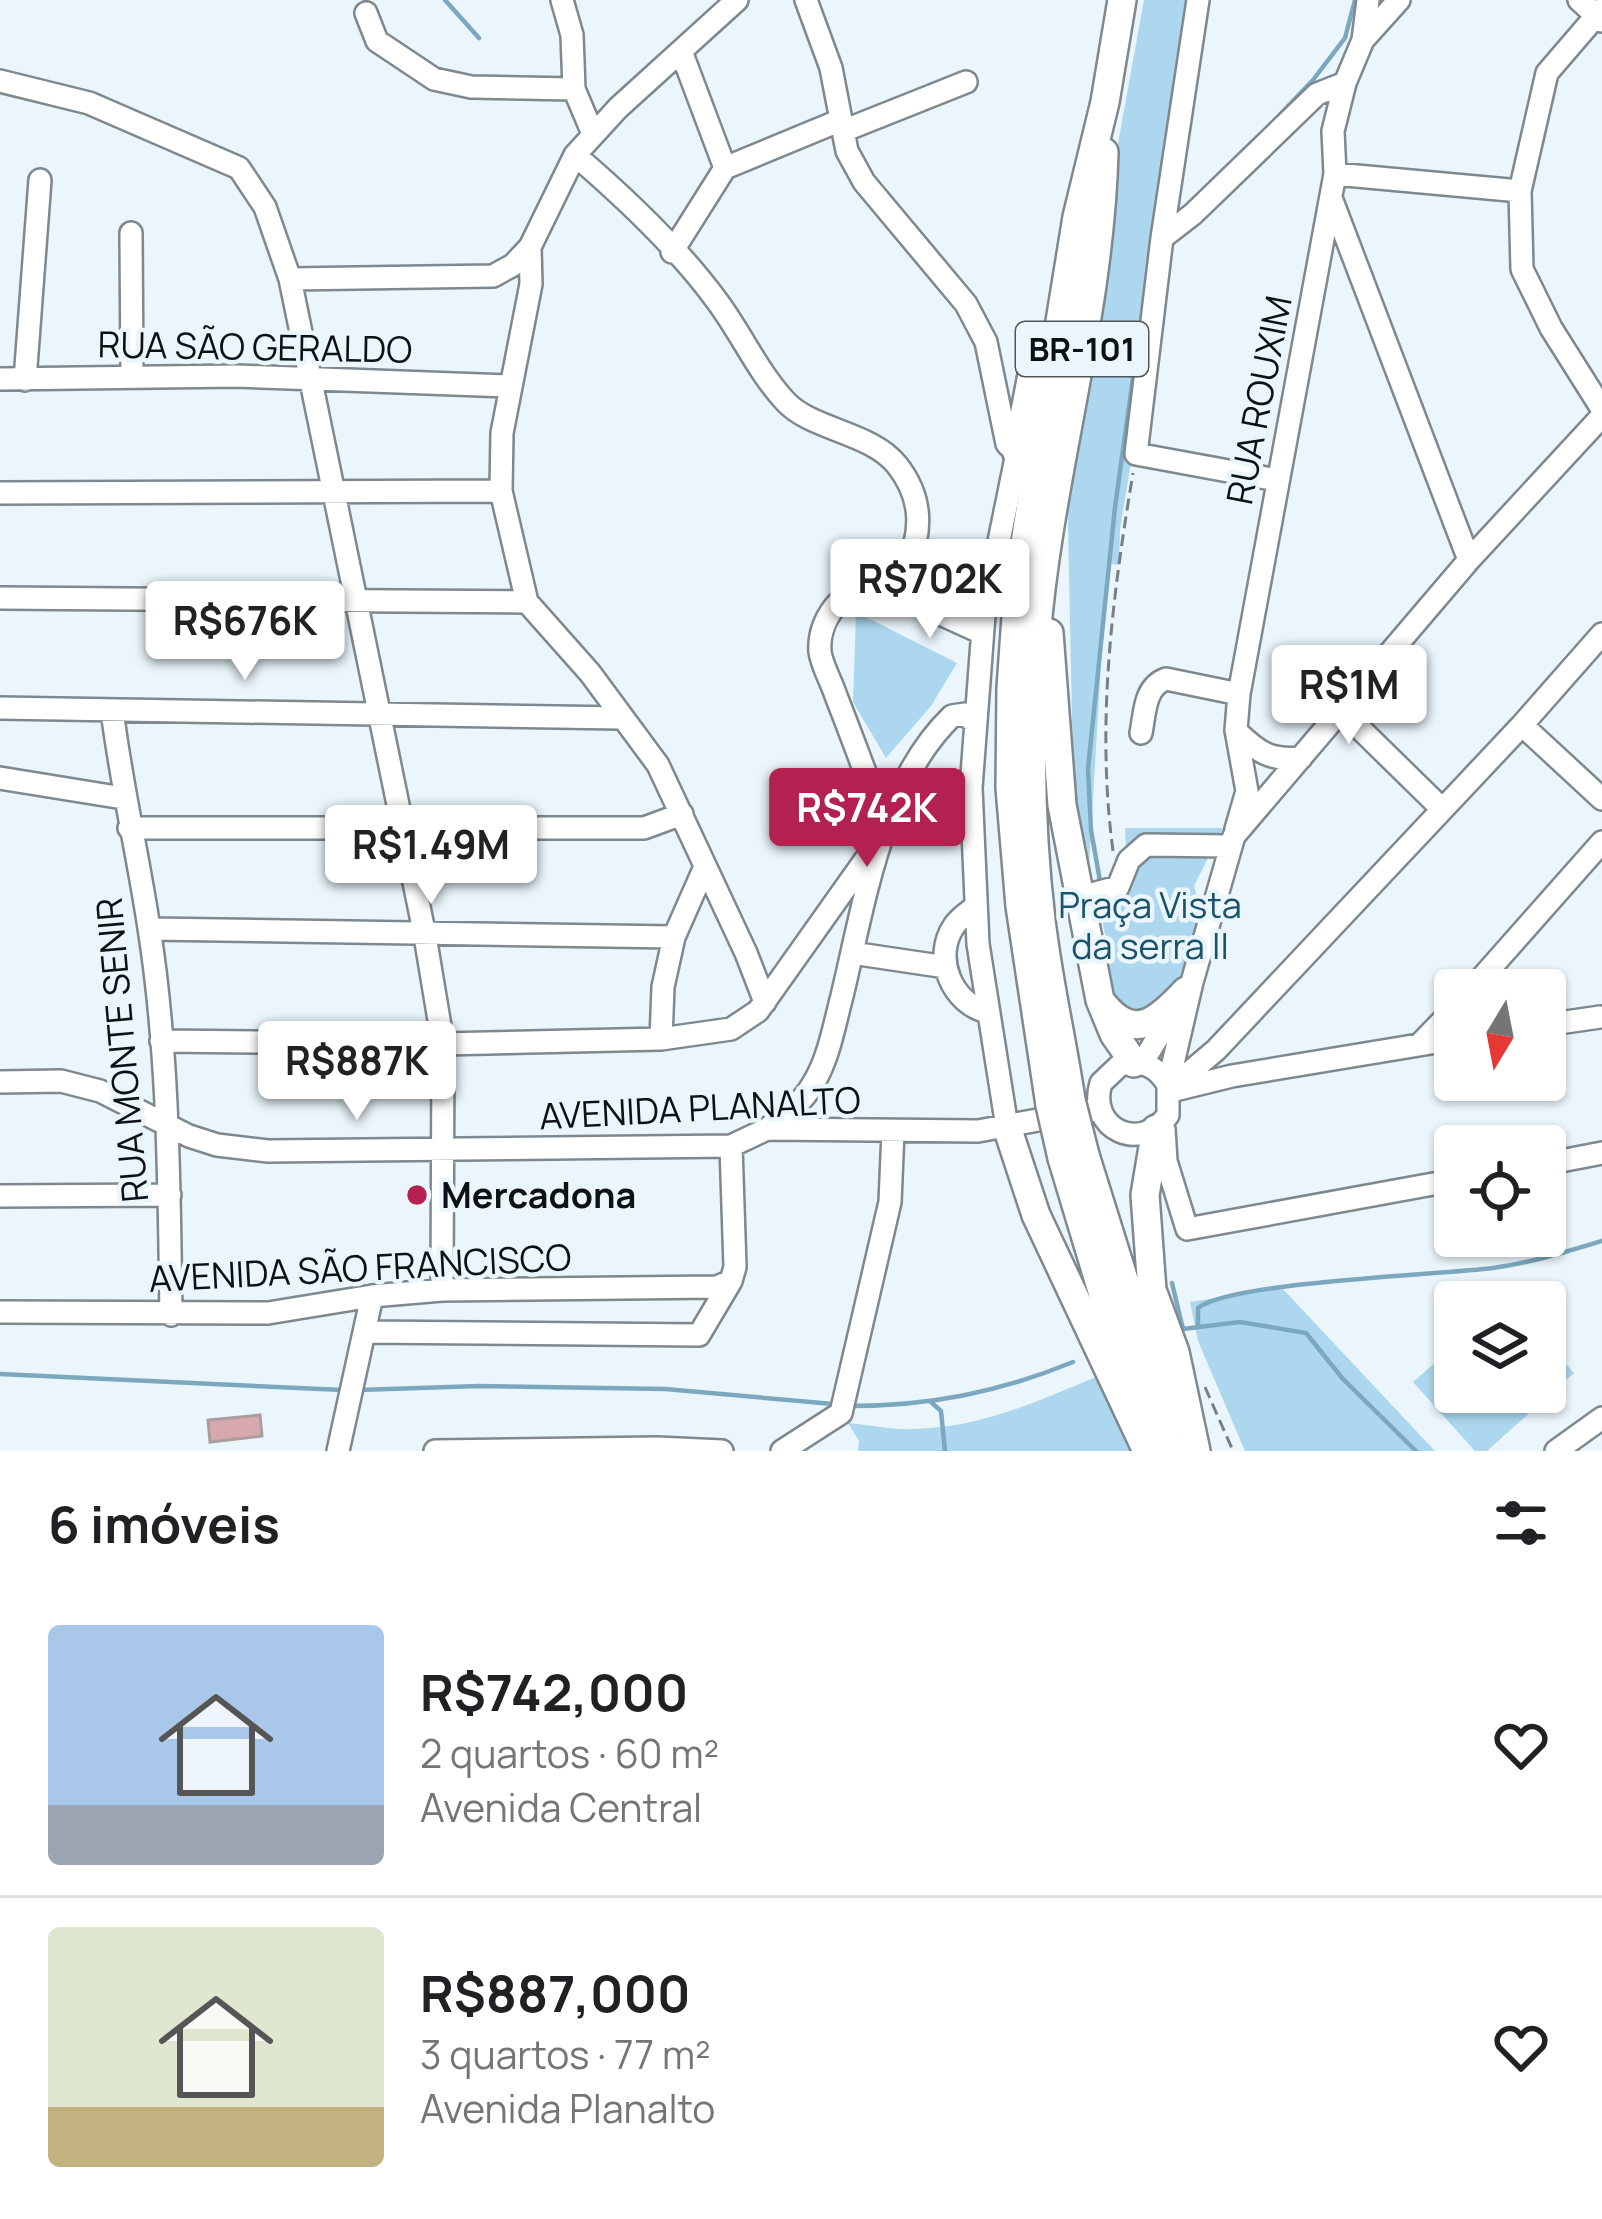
<!DOCTYPE html>
<html lang="pt">
<head>
<meta charset="utf-8">
<style>
  :root { --surface:#fff; --page:#f6f6f6; --text:#202124; --muted:#757577; --line:#e0e0e0; --accent:#b2214f }
  body { margin:0; font-family:Manrope,sans-serif; background:var(--page); color:var(--text); height:100vh; display:flex; flex-direction:column; font-size:45px; white-space:nowrap }
  * { box-sizing:border-box; margin:0 }
  p { font-size:39px; color:var(--muted) }
  .icon { flex:none; width:66px; height:66px; fill:none; stroke:currentColor; stroke-width:2; stroke-linecap:round; stroke-linejoin:round }
  .map { position:relative; height:1451px; overflow:hidden }
  .drawer { display:flex; flex-direction:column; background:var(--surface); flex:1 }
  .drawer>* { flex:none }
  .needle { width:78px; rotate:190deg }
  .fabs { position:absolute; left:1434px; top:969px; display:grid; gap:24px }
  .fabs a { display:grid; place-items:center; width:132px; height:132px; border-radius:12px; background:var(--surface); box-shadow:0 3px 9px #0004; font-size:60px }
  .price { position:absolute; translate:-50% -102px; padding:0 27px; border-radius:12px; background:#fff; color:#222; font-size:39px; line-height:78px; filter:drop-shadow(0 3px 6px #0008) }
  .price::after { content:''; position:absolute; left:50%; top:72px; width:36px; height:27px; margin-left:-18px; background:inherit; clip-path:polygon(0 0,100% 0,50% 100%) }
  .price.active { background:var(--accent); color:#fff }
  ul { padding:0; list-style:none }
  li { display:flex; align-items:center; gap:36px; height:300px; padding:0 48px }
  li+li { border-top:3px solid var(--line) }
  li span { display:grid; place-items:center; flex:none; width:336px; height:240px; border-radius:12px; color:#555 }
  li>.icon { margin-inline-start:auto }
  span .icon { width:144px; height:144px; fill:#fffc; stroke-width:1 }
  li b { font-size:51px }
  h2 { display:flex; justify-content:space-between; align-items:center; height:144px; padding:0 48px; font-size:51px }
  .map>svg:first-child { display:block }
  .green { fill:#acd7ee }
  .lines { fill:none; stroke-linecap:round; stroke-linejoin:round }
  .stream { stroke:#7ca8bf; stroke-width:4.5 }
  .building { fill:#d8a8af; stroke:#aa9d9e; stroke-width:3 }
  .minor-casing { stroke:#7e888e; stroke-width:26 }
  .major-casing { stroke:#7e888e; stroke-width:32 }
  .path { stroke:#777f83; stroke-width:3; stroke-dasharray:12 6; stroke-linecap:butt }
  .minor { stroke:#fff; stroke-width:21 }
  .major { stroke:#fff; stroke-width:27 }
  .major-bridge-casing { stroke:#7e888e; stroke-width:32; stroke-linecap:butt }
  .major-bridge { stroke:#fff; stroke-width:27 }
  .poi-dot { fill:#b2214f; stroke:#eaf6fc; stroke-width:4.5 }
  .labels { text-anchor:middle; stroke-width:9; stroke-linejoin:round; paint-order:stroke }
  .shield { fill:#eaf6fc; stroke:#4f5659; stroke-width:3 }
  .shield-label { font-size:33px; font-weight:bold; fill:#0d1113 }
  .street-label { font-size:36px; fill:#0d1113; stroke:#eaf6fc }
  .park-label { font-size:36px; fill:#1a536b; stroke:#eaf6fc }
  .poi-label { font-size:36px; font-weight:bold; fill:#0d1113; stroke:#eaf6fc; text-anchor:start }
</style>
</head>
<body>
<div class="map">
<svg width="1602" height="1451" viewBox="0 0 1602 1451">
  <rect width="100%" height="100%" fill="#eaf6fc"/>
  <path class="green" d="M1144,0h64l-88,529 -1,36 -12,-2 -18,303 -14,-3 -9,-433z
    M856,612l101,51 -26,43 -45,52 -33,-56z
    M1125,828h98l-29,58c13,39 -10,86 -31,120l-28,8 -17,-6 -13,-21 3,-37 -11,-56 31,-8z
    M1282,1288l153,163h-190l-47,-110 -8,-39z
    M1545,1341l29,32 -87,78h-12l-62,-69 42,-37v47h90z
    M1105,1373l33,78h-280l1,-10 -11,-18c22,2 45,7 66,6 69,-1 129,-30 191,-56z"/>
  <g class="lines">
    <path class="stream" d="M445,0l34,38
      M1269,126l44,-46 32,-42 10,-38
      M1100,881l-9,-51 -3,-61 27,-262 26,-186
      M1172,1283l11,46 57,-7 66,11 37,46 73,72
      M1198,1327v-19c33,-26 240,-33 295,-40 37,-5 73,-16 109,-27
      M0,1374l342,16
      M359,1390l120,-4 186,3 168,15
      M931,1402l10,9 4,40
      M850,1406c80,0 150,-14 223,-44"/>
  </g>
  <path class="building" d="M260,1415l2,21 -52,6 -2,-22z"/>
  <g class="lines">
    <g class="minor-casing">
      <path id="minor" d="M562,0l10,35 2,54 19,45
        M737,0l-119,108 -43,47 -45,92 1,37 -29,149 -1,58 26,111 63,71 68,92 88,188 19,49
        M806,0l25,68 16,83 17,31 102,122 20,38 21,102 10,9 -33,162 -13,173 7,156 29,183
        M1198,0l-36,238 -26,216 141,26
        M1579,0l23,21
        M1602,9l-55,64 -27,118 2,78 29,59 51,81
        M366,13l11,28 57,38 37,8 103,2
        M1363,40l36,-40
        M681,51l44,117
        M0,81l89,22 150,65 26,39 25,72 135,657 18,108 -1,246
        M843,131l123,-49
        M575,155c49,42 104,94 142,146 24,32 41,71 68,100 26,29 86,31 112,64 26,33 26,67 9,103
        M1335,174l185,17
        M1331,198l138,362
        M131,233l1,143
        M1162,238l31,-24 124,-120 28,-11
        M672,252l53,-84 116,-48
        M290,279l203,-3 20,-11 17,-18
        M0,379l237,-3 271,10
        M25,380l15,-200
        M0,493l501,-2
        M888 582a15 15 0 1 1 30 0a15 15 0 1 1-30 0Z
        M917,586l47,14 25,-8
        M903,597l79,36
        M0,598l527,4
        M0,708l620,10
        M112,710c9,73 26,145 37,218 20,127 20,258 22,387
        M1342,711l99,97
        M1522,725l80,74
        M1236,731c22,21 34,30 65,27
        M1141,733c4,-20 3,-46 25,-54l73,15
        M0,778l123,20
        M885,826c-16,-43 -32,-87 -49,-130 -4,-13 -14,-30 -16,-44 -3,-38 32,-73 68,-71
        M129,828h515l38,-14
        M1236,829l11,-38 -11,-61 3,-36 96,-520 -2,-43 12,-48 18,-43 5,-40
        M1081,897l37,-10 11,-27 17,-15 85,1
        M976,906c-7,6 -17,12 -22,20 -22,32 -1,79 34,86
        M150,929l524,8 30,-68
        M852,953l94,14
        M1471,990l131,-148
        M1545,1025l55,-8
        M661,1039l2,-52 11,-50
        M161,1041l282,3 218,-5 70,-10 27,-18 122,-172
        M1420,1044l35,-36
        M1142,1063l34,-55
        M0,1082l61,-1 39,10 89,45 28,9 51,6 463,-5 36,-17 211,2 120,-22
        M1168,1085c-11,-19 -27,-26 -48,-20l-19,18c-14,46 40,71 67,32v-30l24,-103 42,-146 235,-276 133,-144
        M1170,1089l46,-39 306,-325 80,-91
        M1171,1091l61,-15 223,-37
        M767,1129c17,-13 35,-26 46,-45 16,-26 21,-58 29,-88 22,-91 39,-212 110,-280l13,-2 10,9
        M1164,1129l2,32 21,68 268,-49
        M1545,1164l57,-11
        M0,1196l170,-1
        M0,1312l268,1 104,-17 70,-6 275,-3 14,-6 4,-14 -4,-121
        M366,1332l333,3 32,-54
        M338,1451l34,-155
        M435,1451l222,-3 65,3
        M782,1451l59,-38 49,-211 3,-70
        M1556,1451l46,-33"/>
    </g>
    <g class="major-casing">
      <path id="major" d="M1017,453l18,-94
        M1049,633l13,172 38,195 14,34 20,29
        M1103,1004c32,39 56,16 83,-13
        M1071,1100c-9,-60 -23,-120 -30,-180 -11,-92 -12,-189 -5,-282 13,-163 64,-322 68,-486
        M1050,1105l-30,-199 -10,-118 1,-100 7,-100 26,-168 33,-203 28,-115 17,-102
        M1007,1127l29,88 111,236
        M1156,1129l-11,66 7,95 23,62 21,99
        M1085,1155l44,141 49,124
        M1062,1158l43,143 66,150"/>
    </g>
    <path class="path" d="M1113,851c-17,-127 -1,-252 20,-378
      M1205,1387l28,64"/>
    <use href="#minor" class="minor"/>
    <use href="#major" class="major"/>
    <g class="major-bridge-casing">
      <path id="major-bridge" d="M1071,1100l14,55
        M1050,1105l12,53"/>
    </g>
    <use href="#major-bridge" class="major-bridge"/>
  </g>
  <circle class="poi-dot" cx="417" cy="1195" r="12"/>
  <g class="labels">
    <rect class="shield" x="1016" y="322" width="132" height="54" rx="9"/>
    <g class="shield-label">
      <text x="1082" y="361">BR-101</text>
    </g>
    <g class="street-label">
      <text transform="translate(255 347) rotate(1)" y="13">RUA SÃO GERALDO</text>
      <text transform="translate(1259 400) rotate(-79)" y="13">RUA ROUXIM</text>
      <text transform="translate(122 1050) rotate(-95)" y="13">RUA MONTE SENIR</text>
      <text transform="translate(700 1108) rotate(-3)" y="13">AVENIDA PLANALTO</text>
      <text transform="translate(360 1268) rotate(-3)" y="13">AVENIDA SÃO FRANCISCO</text>
    </g>
    <g class="park-label">
      <text x="1150" y="918">Praça Vista<tspan x="1150" dy="41">da serra II</tspan></text>
    </g>
    <g class="poi-label">
      <text x="441" y="1208">Mercadona</text>
    </g>
  </g>
</svg>
<div class="fabs">
<a><svg class="needle" viewBox="-14 -14 28 28"><path d="M0-13l5 13h-10z" fill="#e53935"/><path d="M0 13l5-13h-10z" fill="#757577"/></svg></a>
<a><svg class="icon" aria-label="locate" viewBox="0 0 24 24"><circle cx="12" cy="12" r="6"/><path d="M12 2v4M12 18v4M2 12h4M18 12h4"/></svg></a>
<a><svg class="icon" aria-label="layers" viewBox="0 0 24 24"><path d="M12 4l9 5-9 5-9-5zM3 14l9 5 9-5"/></svg></a>
</div>
<b class="price" style="left:930px;top:641px">R$702K</b>
<b class="price" style="left:245px;top:683px">R$676K</b>
<b class="price" style="left:1349px;top:747px">R$1M</b>
<b class="price active" style="left:867px;top:870px">R$742K</b>
<b class="price" style="left:431px;top:907px">R$1.49M</b>
<b class="price" style="left:357px;top:1123px">R$887K</b>
</div>
<section class="drawer">
<h2>6 imóveis<svg class="icon" aria-label="filters" viewBox="0 0 24 24"><path d="M4 7h16M4 17h16"/><circle cx="9" cy="7" r="2"/><circle cx="15" cy="17" r="2"/></svg></h2>
<ul>
<li><span style="background:linear-gradient(#a9c7e8 75%,#9aa5b1 0)"><svg class="icon" aria-label="home" viewBox="0 0 24 24"><path d="M3 11l9-7 9 7M6 9v11h12V9"/></svg></span><div><b>R$742,000</b><p>2 quartos · 60 m²</p><p>Avenida Central</p></div><svg class="icon" aria-label="heart" viewBox="0 0 24 24"><path d="M12 20l-8-8c-3-5 5-10 8-4 3-6 11-1 8 4z"/></svg></li>
<li><span style="background:linear-gradient(#dfe7d0 75%,#c2b280 0)"><svg class="icon" aria-label="home" viewBox="0 0 24 24"><path d="M3 11l9-7 9 7M6 9v11h12V9"/></svg></span><div><b>R$887,000</b><p>3 quartos · 77 m²</p><p>Avenida Planalto</p></div><svg class="icon" aria-label="heart" viewBox="0 0 24 24"><path d="M12 20l-8-8c-3-5 5-10 8-4 3-6 11-1 8 4z"/></svg></li>
</ul>
</section>
</body>
</html>
